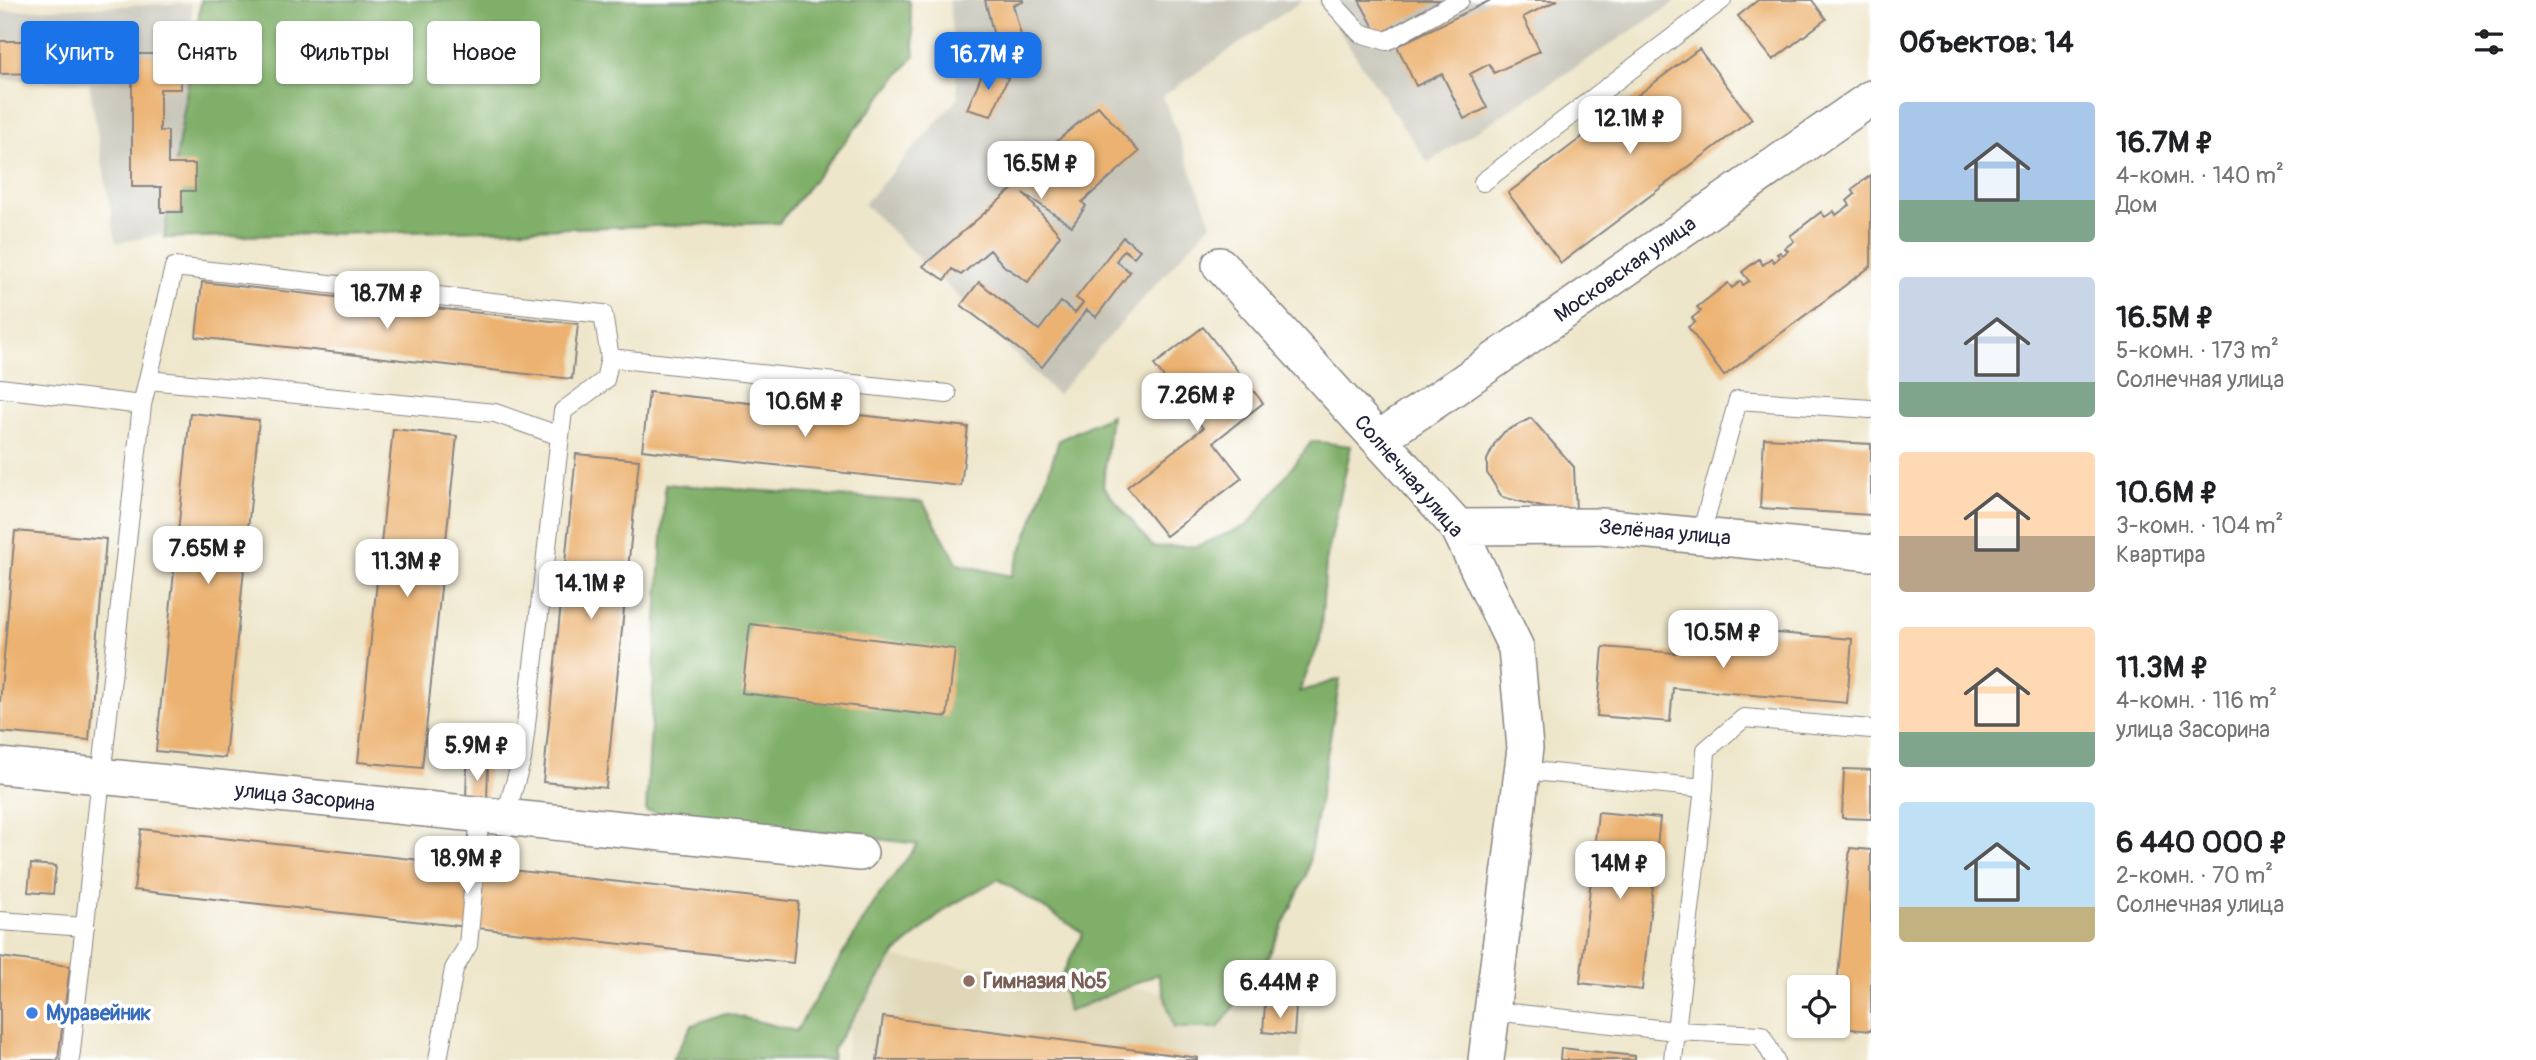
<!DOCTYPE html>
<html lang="ru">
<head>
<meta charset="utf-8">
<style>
  :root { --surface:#fff; --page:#f2f2f2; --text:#202124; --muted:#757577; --accent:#1a73e8 }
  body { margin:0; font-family:Pangolin,sans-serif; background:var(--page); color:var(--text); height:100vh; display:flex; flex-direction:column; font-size:26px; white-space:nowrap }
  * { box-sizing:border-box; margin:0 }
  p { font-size:23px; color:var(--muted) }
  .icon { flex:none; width:38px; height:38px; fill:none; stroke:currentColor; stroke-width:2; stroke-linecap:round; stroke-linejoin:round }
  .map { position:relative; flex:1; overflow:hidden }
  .drawer { display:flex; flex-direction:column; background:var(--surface); width:665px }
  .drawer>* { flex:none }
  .banner { position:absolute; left:21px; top:21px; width:665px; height:63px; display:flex; gap:14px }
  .fabs { position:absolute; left:1787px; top:975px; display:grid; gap:14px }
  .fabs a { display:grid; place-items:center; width:63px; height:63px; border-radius:7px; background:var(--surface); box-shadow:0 2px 5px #0004; font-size:35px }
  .price { position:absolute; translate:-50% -60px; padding:0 16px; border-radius:14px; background:#fff; color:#222; font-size:23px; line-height:46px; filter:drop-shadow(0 2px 4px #0008) }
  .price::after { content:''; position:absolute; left:50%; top:42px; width:21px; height:16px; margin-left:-10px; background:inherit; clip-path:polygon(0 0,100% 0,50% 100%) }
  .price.selected { background:var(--accent); color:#fff }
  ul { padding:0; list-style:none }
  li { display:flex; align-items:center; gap:21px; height:175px; padding:0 28px }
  li span { display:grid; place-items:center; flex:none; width:196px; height:140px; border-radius:7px; color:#555 }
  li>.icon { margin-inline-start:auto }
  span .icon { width:84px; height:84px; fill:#fffc; stroke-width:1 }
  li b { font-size:30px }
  h2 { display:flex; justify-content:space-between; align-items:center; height:84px; padding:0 28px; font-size:30px }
  .chip { padding:0 24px; border-radius:7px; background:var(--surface); box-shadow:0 2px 5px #0004; font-size:24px; line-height:63px }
  .chip.selected { background:var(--accent); color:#fff }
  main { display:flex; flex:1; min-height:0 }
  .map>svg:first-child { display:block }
  .built { fill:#dfd7b7 }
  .industrial { fill:#c6c5b8 }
  .forest { fill:#7faf68; stroke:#506852; stroke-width:2 }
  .building { fill:#ecb271 }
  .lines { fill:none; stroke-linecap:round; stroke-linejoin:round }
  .lane-casing { stroke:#888482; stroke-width:20 }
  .street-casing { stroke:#888482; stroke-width:38 }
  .lane { stroke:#fff; stroke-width:18 }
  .street { stroke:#fff; stroke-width:35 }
  .education-dot { fill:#8d6e63; stroke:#fff; stroke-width:2.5 }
  .shop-dot { fill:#3f7fe0; stroke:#fff; stroke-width:2.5 }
  .labels { text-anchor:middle; stroke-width:7; stroke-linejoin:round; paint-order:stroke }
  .street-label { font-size:21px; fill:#22223b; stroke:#fff }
  .education-label { font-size:21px; font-weight:bold; fill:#785e54; stroke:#fff; text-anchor:start }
  .shop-label { font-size:21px; font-weight:bold; fill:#366cbe; stroke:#fff; text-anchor:start }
</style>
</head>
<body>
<main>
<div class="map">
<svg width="1871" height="1060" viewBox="0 0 1871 1060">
  <rect width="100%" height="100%" fill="#fff"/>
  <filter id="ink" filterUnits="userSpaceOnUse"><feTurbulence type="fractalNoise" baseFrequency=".0143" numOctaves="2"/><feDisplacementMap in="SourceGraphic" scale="14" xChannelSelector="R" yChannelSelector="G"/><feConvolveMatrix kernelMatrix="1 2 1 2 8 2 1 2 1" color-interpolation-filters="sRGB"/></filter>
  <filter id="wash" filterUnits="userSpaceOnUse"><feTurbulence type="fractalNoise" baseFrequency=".00686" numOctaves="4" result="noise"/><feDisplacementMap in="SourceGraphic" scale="28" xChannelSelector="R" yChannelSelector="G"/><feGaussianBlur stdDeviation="1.57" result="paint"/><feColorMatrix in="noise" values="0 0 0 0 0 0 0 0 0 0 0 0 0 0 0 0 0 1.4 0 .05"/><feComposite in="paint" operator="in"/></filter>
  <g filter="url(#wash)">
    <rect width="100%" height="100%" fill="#eee6ca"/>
    <path class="built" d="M858,953l448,57 -6,50h-455z"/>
    <path class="industrial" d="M949,0h354l-140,96 48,127 -154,172 -193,-191 94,-106z
      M1318,0h361l-251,163z
      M191,3l24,221 -99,19 -27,-160 -89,-4v-68z"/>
    <path class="forest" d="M201,0h708l6,55 -136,168 -615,15z
      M1111,415l-8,71 50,61 44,-1 51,-21 64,-84 39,5 -25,116 -6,79 -21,51 41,-13 -33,194 -43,93 -46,62h-44l-16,-54 -90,38 -7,-35 22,-44 -85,-54 -51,29 -53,47 -61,94 -1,11h-160l20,-35 33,-12 71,18 81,-133 41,-54 -272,-33 19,-327 258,18 35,62 53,12 23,-59 25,-77z"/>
    <g id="blocks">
      <path class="building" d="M985,0h38v2l-10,3 15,57 -26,7z
        M1359,0h82l-63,35z
        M1491,0h67l-35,17 17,34 -46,22 -5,-9 -19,10 17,34 -23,11 -22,-45 -26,12 -19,-40z
        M1758,0h54l14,19 -53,41 -35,-44z
        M158,36h33v22h-10v31h-21v42h8v33h27v27h-13v21h-21v-25h-29v-133h26z
        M0,41h39v32l-39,1z
        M1699,49l53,70 -191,144 -53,-70z
        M985,67l23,11 -17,38 -24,-7z
        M1098,106l41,46 -57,50 4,4 -14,20 -49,-33 37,42 -32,47 -24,-16 -14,-16 -29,25 -9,-6 -7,11 -21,-13 -1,-1 101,-87 16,-16 -4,-4z
        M1871,175v91l-147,110 -36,-49 7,-5 -3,-4 9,-7 -4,-4 31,-24 4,5 9,-7 2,4 6,-4 -7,-9 17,-13 4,6 8,-7 3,4 6,-5 -3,-3 3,-2 3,3 5,-4 -3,-3 9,-7 -4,-5 31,-24 4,5 9,-6 2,4 14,-10 -3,-4 8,-7 -3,-5z
        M1123,237l17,13 -6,7 -10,-7 -8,11 14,11 -34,45 -9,-7 -45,57 -81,-62 18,-23 60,48 22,-28 14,11 8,-10 -7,-5z
        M202,282l376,42 -6,55 -376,-42z
        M1203,327l60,76 -49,39 28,36 -76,58 -39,-49 76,-59 -49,-63z
        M649,392l319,35 -7,59 -319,-36z
        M190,413l69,7 -34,338 -69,-7z
        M1531,418l43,49 2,44 -14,1 -60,-15 -15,-24v-13l8,-17 9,-11z
        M393,429l64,7 -35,332 -64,-6z
        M1764,438l107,6v71l-111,-7z
        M576,454l63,6 -33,328 -63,-6z
        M15,531l91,8 -17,201 -89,-8v-30z
        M750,624l205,25 -8,68 -205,-24z
        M1677,625l175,14 -5,64 -174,-15 -3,34 -73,-6 6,-69 72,6z
        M467,767l21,1 -1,31 -21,-1z
        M1844,769l27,1v49l-29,-1z
        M1598,812l62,6 -18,172 -62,-7z
        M141,829l658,73 -6,61 -659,-73z
        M1850,848l21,2v181l-39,-4 6,-1 -1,-39z
        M31,864l25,2 -3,28 -25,-2z
        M0,957l70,9 -12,94h-58z
        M1265,1004l31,3 -2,28 -31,-3z
        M883,1017l315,41v2h-321z
        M1561,1048l74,8v4h-75z"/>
    </g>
  </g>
  <g filter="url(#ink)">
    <use href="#blocks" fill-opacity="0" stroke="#888482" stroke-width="2"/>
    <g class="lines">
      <g class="lane-casing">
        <path id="lane" d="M1330,0l30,33 27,8 73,-41
          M1483,182l239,-182
          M148,380l347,33 65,23
          M0,388l142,17
          M1701,534l37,-134 133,9
          M1522,770l182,18 2,-38 38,-32 127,11
          M505,817l17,-58 41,-348 42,-31 5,-22
          M0,921l85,6
          M1492,1011l184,20 28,-243
          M70,1060l72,-655 32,-138 429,47 7,44 337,36
          M438,1060l16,-91 14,-24 12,-130
          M1673,1060l3,-29 85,4 14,25"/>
      </g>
      <g class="street-casing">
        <path id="street" d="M1220,265l238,262 58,121 9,100 -39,312
          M1378,439l78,-52 415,-289
          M1458,527l143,-1 270,27
          M0,766l860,87"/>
      </g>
      <use href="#lane" class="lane"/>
      <use href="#street" class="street"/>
    </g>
  </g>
  <circle class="education-dot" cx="969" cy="981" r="7"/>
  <circle class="shop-dot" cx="32" cy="1013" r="7"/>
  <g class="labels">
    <g class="street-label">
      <text transform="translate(1625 269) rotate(-35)" y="7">Московская улица</text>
      <text transform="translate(1409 476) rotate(49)" y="7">Солнечная улица</text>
      <text transform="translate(1665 532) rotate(5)" y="7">Зелёная улица</text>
      <text transform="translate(305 797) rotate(6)" y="7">улица Засорина</text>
    </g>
    <g class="education-label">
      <text x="983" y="988">Гимназия №5</text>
    </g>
    <g class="shop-label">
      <text x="46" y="1020">Муравейник</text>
    </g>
  </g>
</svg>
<div class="fabs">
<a><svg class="icon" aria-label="locate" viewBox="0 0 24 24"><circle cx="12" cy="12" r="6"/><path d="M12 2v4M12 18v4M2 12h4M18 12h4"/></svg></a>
</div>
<b class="price selected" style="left:988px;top:92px">16.7M ₽</b>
<b class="price" style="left:1630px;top:156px">12.1M ₽</b>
<b class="price" style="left:1041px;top:201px">16.5M ₽</b>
<b class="price" style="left:387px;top:331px">18.7M ₽</b>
<b class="price" style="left:1197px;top:433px">7.26M ₽</b>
<b class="price" style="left:805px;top:439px">10.6M ₽</b>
<b class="price" style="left:208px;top:586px">7.65M ₽</b>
<b class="price" style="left:407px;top:599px">11.3M ₽</b>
<b class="price" style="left:591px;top:621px">14.1M ₽</b>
<b class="price" style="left:1723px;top:670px">10.5M ₽</b>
<b class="price" style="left:477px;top:783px">5.9M ₽</b>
<b class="price" style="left:467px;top:896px">18.9M ₽</b>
<b class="price" style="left:1620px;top:901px">14M ₽</b>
<b class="price" style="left:1280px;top:1020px">6.44M ₽</b>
<div class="banner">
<a class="chip selected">Купить</a>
<a class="chip">Снять</a>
<a class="chip">Фильтры</a>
<a class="chip">Новое</a>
</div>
</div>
<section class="drawer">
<h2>Объектов: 14<svg class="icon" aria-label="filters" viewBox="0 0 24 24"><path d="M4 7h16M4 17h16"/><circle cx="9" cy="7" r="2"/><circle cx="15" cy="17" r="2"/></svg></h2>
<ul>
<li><span style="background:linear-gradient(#a9c7e8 70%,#7fa58c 0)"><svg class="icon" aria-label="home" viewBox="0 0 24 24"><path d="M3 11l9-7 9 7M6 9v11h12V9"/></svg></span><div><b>16.7M ₽</b><p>4-комн. · 140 m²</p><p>Дом</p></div></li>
<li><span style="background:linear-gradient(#c9d6e8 75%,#7fa58c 0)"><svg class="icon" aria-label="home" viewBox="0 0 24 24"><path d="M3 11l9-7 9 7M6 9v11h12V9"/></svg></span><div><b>16.5M ₽</b><p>5-комн. · 173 m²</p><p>Солнечная улица</p></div></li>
<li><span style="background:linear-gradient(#ffd9b3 60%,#b9a48a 0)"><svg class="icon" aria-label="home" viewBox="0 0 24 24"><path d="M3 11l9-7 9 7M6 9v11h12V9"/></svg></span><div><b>10.6M ₽</b><p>3-комн. · 104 m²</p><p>Квартира</p></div></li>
<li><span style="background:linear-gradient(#ffd9b3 75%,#7fa58c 0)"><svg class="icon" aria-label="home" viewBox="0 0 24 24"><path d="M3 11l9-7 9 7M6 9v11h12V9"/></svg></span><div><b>11.3M ₽</b><p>4-комн. · 116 m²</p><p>улица Засорина</p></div></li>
<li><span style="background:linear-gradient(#bfe0f5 75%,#c2b280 0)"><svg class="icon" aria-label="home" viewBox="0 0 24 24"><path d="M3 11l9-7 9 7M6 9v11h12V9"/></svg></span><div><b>6 440 000 ₽</b><p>2-комн. · 70 m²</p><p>Солнечная улица</p></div></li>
</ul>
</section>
</main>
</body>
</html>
